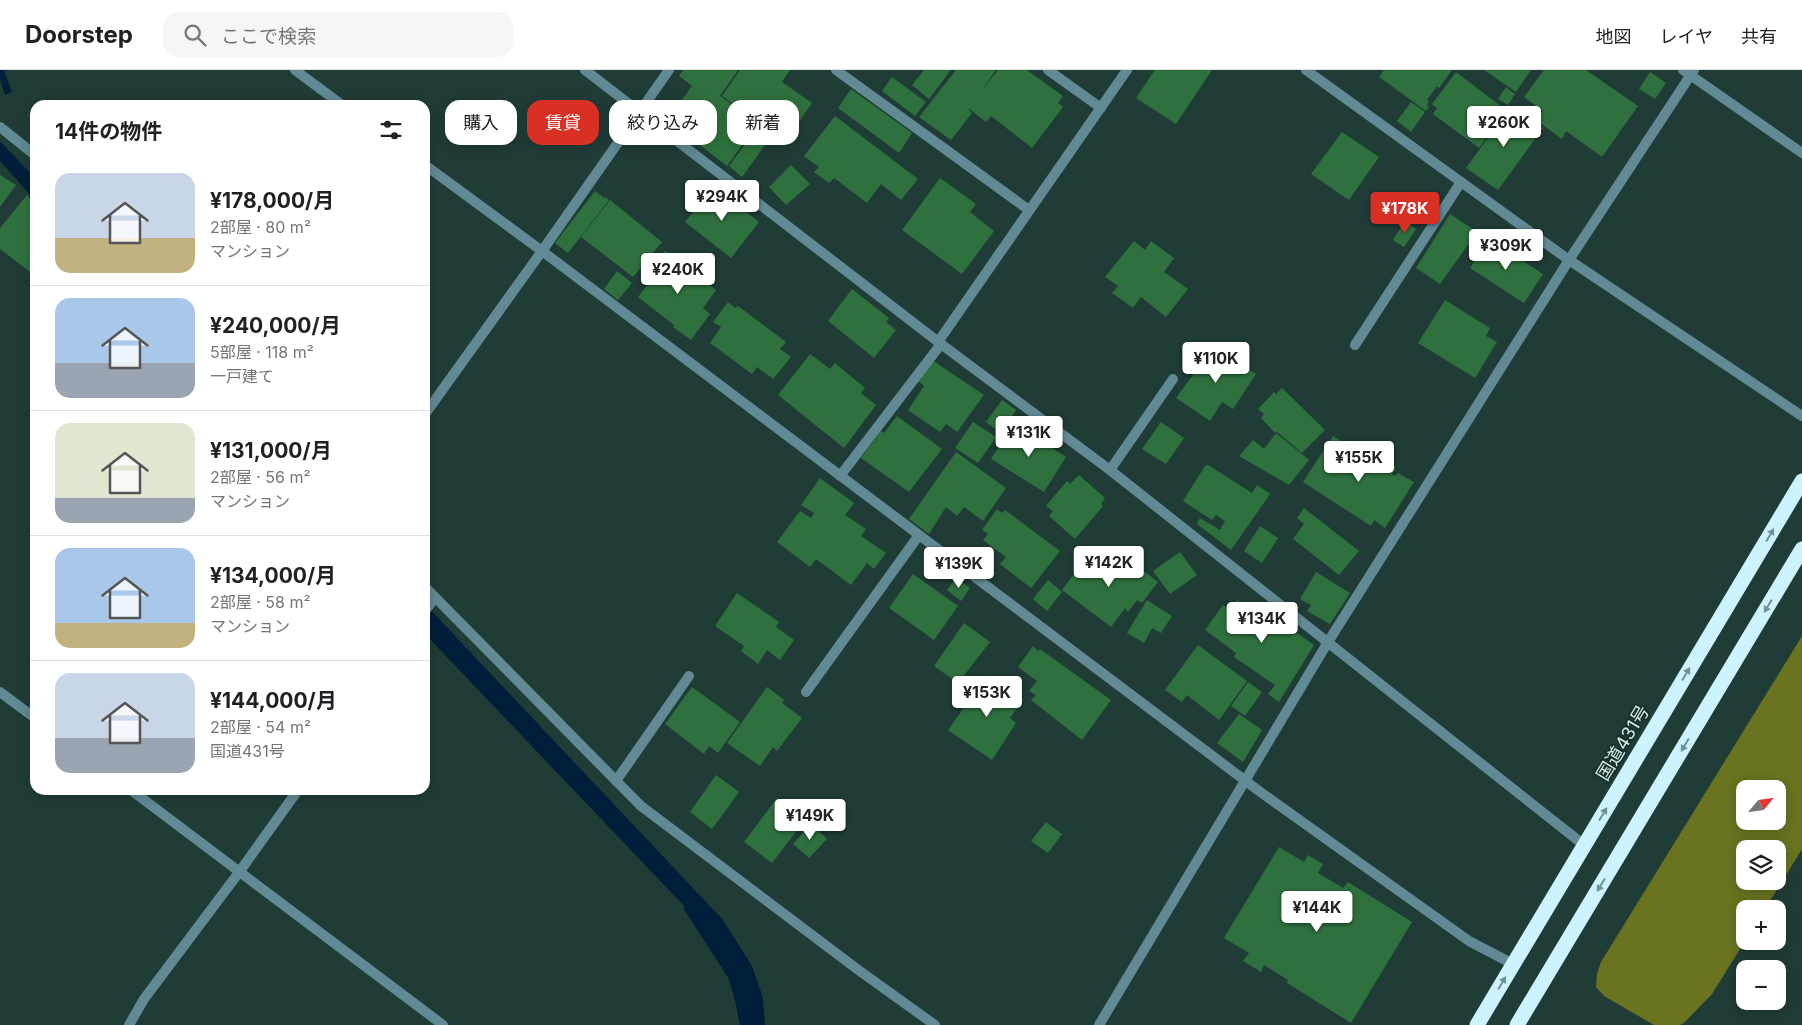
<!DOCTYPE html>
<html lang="ja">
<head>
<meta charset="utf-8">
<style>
  :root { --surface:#fff; --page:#f6f6f6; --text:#202124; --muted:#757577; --line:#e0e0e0; --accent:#d93025 }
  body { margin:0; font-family:Inter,"Noto Sans JP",sans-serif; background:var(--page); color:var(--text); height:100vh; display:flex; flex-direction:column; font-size:19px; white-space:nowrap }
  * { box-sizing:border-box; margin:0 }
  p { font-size:16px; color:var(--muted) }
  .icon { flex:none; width:28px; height:28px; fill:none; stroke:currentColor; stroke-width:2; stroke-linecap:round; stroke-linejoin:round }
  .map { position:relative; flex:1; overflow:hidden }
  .panel { position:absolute; left:30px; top:30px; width:400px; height:695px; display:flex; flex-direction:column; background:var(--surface); border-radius:15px; box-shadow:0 2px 12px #0003 }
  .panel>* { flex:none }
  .top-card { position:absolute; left:445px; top:30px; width:475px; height:45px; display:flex; gap:10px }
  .needle { width:32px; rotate:61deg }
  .controls { position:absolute; left:1736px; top:710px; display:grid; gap:10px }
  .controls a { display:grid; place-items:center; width:50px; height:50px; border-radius:10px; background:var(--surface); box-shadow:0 2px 12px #0003; font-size:25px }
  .price { position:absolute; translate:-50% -42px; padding:0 11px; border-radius:5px; background:#fff; color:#222; font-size:16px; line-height:32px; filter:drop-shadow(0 1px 2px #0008) }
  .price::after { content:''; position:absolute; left:50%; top:30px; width:15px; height:11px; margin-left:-8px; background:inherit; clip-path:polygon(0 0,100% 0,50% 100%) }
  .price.on { background:var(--accent); color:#fff }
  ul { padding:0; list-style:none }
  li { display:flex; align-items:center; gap:15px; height:125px; padding:0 25px }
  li+li { border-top:1px solid var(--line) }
  li span { display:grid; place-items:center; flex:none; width:140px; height:100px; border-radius:15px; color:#555 }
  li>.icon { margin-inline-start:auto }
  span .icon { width:60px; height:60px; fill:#fffc; stroke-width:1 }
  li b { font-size:21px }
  h2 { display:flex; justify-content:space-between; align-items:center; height:60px; padding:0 25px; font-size:21px }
  .tag { padding:0 18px; border-radius:15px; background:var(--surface); box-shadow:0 2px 12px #0003; font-size:18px; line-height:45px }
  .tag.on { background:var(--accent); color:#fff }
  header { display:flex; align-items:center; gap:30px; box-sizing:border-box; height:70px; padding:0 25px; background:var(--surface); border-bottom:1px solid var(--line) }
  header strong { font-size:24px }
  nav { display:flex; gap:28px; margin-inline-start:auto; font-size:18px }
  .search { width:350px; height:45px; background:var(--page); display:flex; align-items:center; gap:12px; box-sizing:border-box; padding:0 18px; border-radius:15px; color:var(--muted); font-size:19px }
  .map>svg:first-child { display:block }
  .forest { fill:#6a7320; fill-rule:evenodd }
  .water { fill:#001e39 }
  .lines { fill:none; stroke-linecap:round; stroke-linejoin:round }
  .stream { stroke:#001e39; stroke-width:10 }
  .building { fill:#2f713e }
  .lane { stroke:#618a94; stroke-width:10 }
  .street { stroke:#618a94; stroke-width:10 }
  .highway { stroke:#cdf4fe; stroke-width:15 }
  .oneway { fill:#729396 }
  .labels { text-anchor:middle; stroke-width:4; stroke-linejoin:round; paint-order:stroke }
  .street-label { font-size:18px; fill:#d8e8e5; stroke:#16322d }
</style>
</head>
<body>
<header>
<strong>Doorstep</strong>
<div class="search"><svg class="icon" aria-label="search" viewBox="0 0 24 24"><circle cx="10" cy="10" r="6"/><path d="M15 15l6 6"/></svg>ここで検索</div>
<nav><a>地図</a><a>レイヤ</a><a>共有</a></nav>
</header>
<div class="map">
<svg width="1802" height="955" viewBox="0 0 1802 955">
  <rect width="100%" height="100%" fill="#203c37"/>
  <path class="forest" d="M1802,566v213l-37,60h-20v32l-33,53 -27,28 -5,3h-26l-50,-29 -8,-9 1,-13 4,-12zM1745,719h33v32h-33zM1745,779h33v32h-33z"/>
  <path class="water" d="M0,0h4l8,22 -7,3 -5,-16z
    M0,71l35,37v22l-35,-39z
    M425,534l298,316 29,46 11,32 2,27h-20l-3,-29 -7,-22 -28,-44 -282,-296z"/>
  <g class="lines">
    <path class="stream" d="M689,838l44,68 7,24 5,25"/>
  </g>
  <path class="building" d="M683,0h55l-18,26 24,17 -5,7 14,10 -26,36 -60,-46 25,-34 -13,-10z
    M740,0h50l-8,12 30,21 -27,39 -63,-46z
    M924,0h27l-22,29 -17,-14z
    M956,0h40l-15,21 17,-21h29l36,26 -5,7 5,4 -31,41 -41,-32 -5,6 -19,-15 5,6 -21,27 -32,-23z
    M1155,0h57l-36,54 -40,-26z
    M1384,0h68l-13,18 -2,-2 -10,14 2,1 -2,5 2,1 -3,4 -47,-34z
    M1484,0h47l-15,22z
    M1544,0h42l52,36 -36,51 -36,-26 -4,8 -26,-19 7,-9 -19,-14z
    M1456,2l50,38 -27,38 -46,-34 4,-6 -5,-4z
    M1650,2l16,11 -11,16 -16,-10z
    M892,7l34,25 -11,14 -33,-25z
    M1506,17l9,7 -7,11 -10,-6z
    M851,19l61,44 -13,20 -61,-45z
    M1411,32l14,10 -14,20 -14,-11z
    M1511,36l32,22 -45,62 -32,-22z
    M835,46l83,63 -17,21 -20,-16 -14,19 -33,-25 -5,5 -15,-11 5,-5 -15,-11z
    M754,62l14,9 -26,36 -13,-11z
    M1342,62l37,25 -30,43 -38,-26z
    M791,95l19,19 -24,21 -17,-18z
    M0,105l16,10 -16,22z
    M940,108l36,26 -6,8 24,19 -32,43 -60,-44z
    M714,117l45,35 -28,36 -46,-36z
    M595,121l9,7 1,-1 4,3 -41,53 -13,-10z
    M27,125l8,10v69l-1,1 -34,-26v-21z
    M610,130l52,42 -29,35 -52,-40z
    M1450,144l27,18 -37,52 -24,-16z
    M1405,151l11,8 -12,18 -11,-7z
    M1489,169l54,35 -19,29 -54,-35z
    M1134,171l11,9 6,-9 23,17 -10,14 24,17 -22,28 -25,-20 -8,11 -21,-15 6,-7 -13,-9z
    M665,181l51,39 -13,18 7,6 -19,26 -18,-13 1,-2 -36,-28 19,-24 -6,-5z
    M617,201l15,12 -14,17 -14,-11z
    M852,219l37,29 -3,4 10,8 -22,28 -46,-37z
    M1445,230l45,28 -4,8 11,6 -22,36 -57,-35z
    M728,232l7,6 3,-2 48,36 -6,7 11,8 -18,22 -16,-12 -5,7 -42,-31 11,-16 -8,-5z
    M1214,276l42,28 -23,35 -11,-7 -12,19 -34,-23z
    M810,284l20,15 5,-6 30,25 -4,5 15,12 -32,43 -66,-53z
    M932,290l52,35 -27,37 -11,-8 -6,8 -32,-22 16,-24 -7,-6z
    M1282,318l43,42 -23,23 -26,-22 -1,2 -14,-15 3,-4 -6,-5 16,-17 2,2z
    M1002,330l14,10 -16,23 -14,-11z
    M897,346l45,33 -33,43 -48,-34 20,-27 3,2z
    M973,352l23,15 -18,26 -23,-15z
    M1161,352l23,16 -18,26 -24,-15z
    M1014,353l52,34 -22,35 -53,-33z
    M1276,363l33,27 -20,25 -50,-29 14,-16 11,9z
    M1333,366l40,25 4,-6 19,12 -4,7 3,2 3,-3 16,9 -29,46 -11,-8 -3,6 -68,-44z
    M956,382l50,36 -23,33 -19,-14 -7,9 -11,-9 -17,27 -20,-15z
    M1208,395l44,28 5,-8 13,9 -39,56 -34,-26 3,-6 20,12 5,-9 -9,-6 -4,5 -29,-19 22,-35z
    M1079,405l26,23 -4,6 2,2 -28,33 -26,-23 4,-5 -7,-5 21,-25 3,3z
    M820,408l34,25 -9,12 21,14 -5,7 25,17 -12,16 -7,-6 -16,22 -35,-26 -6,8 -33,-25 23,-31 11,7 3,-5 -13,-8z
    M1304,438l55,43 -20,24 -46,-36 11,-15 -7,-6z
    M997,439l5,4 3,-3 55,41 -29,37 -31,-24 6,-7 -23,-17 5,-6 -6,-4z
    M1260,456l18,12 -16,25 -18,-12z
    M1180,482l17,23 -27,19 -17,-23z
    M1087,486l16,10 6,-7 15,12 8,-9 26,20 -16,21 -5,-3 -9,12 -3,-4 -14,19 -49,-37z
    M1316,502l34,21 -20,31 -23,-13 4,-6 -11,-6z
    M913,504l45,32 -24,34 -45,-32z
    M956,508l14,10 -9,13 -14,-11z
    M1048,510l14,12 -15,19 -14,-12z
    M737,523l42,29 -3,5 18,13 -14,20 -13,-10 -9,14 -17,-13 3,-5 -29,-20z
    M1147,530l25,16 -11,17 -9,-5 -8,15 -17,-10z
    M1237,530l23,16 4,-6 50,35 -35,57 -11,-8 7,-9 -41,-28 2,-4 -31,-23 18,-25 7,5z
    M964,553l26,19 -32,41 -24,-17z
    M1198,575l49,36 -28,39 -32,-25 -5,7 -17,-12z
    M1033,576l5,5 2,-2 71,51 -29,40 -51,-40 5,-5 -7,-4 8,-10 -19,-14z
    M987,605l36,25 -13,18 6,5 -24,37 -44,-30z
    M1248,612l14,10 -17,24 -14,-10z
    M692,617l48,35 -22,31 -9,-7 -5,8 -39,-30z
    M767,617l17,13 -2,3 20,15 -25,33 -4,-4 -13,19 -33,-23z
    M1239,644l23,16 -19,32 -26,-19z
    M716,705l23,17 -27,37 -22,-17z
    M777,728l28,22 -33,43 -28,-21z
    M1046,752l16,12 -14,19 -17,-12z
    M811,754l16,15 -18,19 -16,-14z
    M1279,777l25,15 4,-7 15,9 -5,9 25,15 5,-6 64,40 -61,101 -64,-40 1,-3 -24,-15 -3,7 -18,-11 6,-8 -25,-15z"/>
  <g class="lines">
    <path class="lane" d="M295,0l47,35
      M585,0l356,274 169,126 474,375
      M836,0l193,140
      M1048,0l53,38
      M1683,0l119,83
      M425,95l117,86 717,540 210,150 44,23
      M1569,190l125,-190
      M938,272l189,-272
      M1355,275l106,-163
      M1110,400l63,-91
      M840,406l101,-132
      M0,622l35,26
      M806,622l113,-157
      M616,711l73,-105
      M131,720l312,235"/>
    <path class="street" d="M1306,0l263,190 233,156
      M0,57l35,28
      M425,344l117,-163 127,-181
      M425,517l216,219 216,163 78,56
      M425,541l10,-14
      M129,955l15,-26 96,-128 58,-81
      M1099,955l229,-383 241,-382"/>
    <path class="highway" d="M1477,955l325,-544
      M1517,955l285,-476"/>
  </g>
  <defs><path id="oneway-solid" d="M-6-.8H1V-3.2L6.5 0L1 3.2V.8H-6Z" transform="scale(1.25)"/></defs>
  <g class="oneway">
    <use href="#oneway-solid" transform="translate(1770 465) rotate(-59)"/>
    <use href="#oneway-solid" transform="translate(1768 536) rotate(121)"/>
    <use href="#oneway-solid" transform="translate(1686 604) rotate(-59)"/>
    <use href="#oneway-solid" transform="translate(1685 675) rotate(121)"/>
    <use href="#oneway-solid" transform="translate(1603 744) rotate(-59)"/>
    <use href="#oneway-solid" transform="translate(1601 815) rotate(121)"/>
    <use href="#oneway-solid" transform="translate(1502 913) rotate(-59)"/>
  </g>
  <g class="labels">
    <g class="street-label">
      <text transform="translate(1623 673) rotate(-59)" y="6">国道431号</text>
    </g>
  </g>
</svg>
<div class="controls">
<a><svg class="needle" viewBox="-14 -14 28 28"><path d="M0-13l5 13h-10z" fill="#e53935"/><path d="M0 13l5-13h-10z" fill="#757577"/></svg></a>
<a><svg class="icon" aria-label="layers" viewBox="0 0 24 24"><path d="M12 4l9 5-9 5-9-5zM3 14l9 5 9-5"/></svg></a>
<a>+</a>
<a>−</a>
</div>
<b class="price" style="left:1504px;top:78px">¥260K</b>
<b class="price" style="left:722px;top:152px">¥294K</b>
<b class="price on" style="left:1405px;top:164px">¥178K</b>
<b class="price" style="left:1506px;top:201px">¥309K</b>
<b class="price" style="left:678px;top:225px">¥240K</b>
<b class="price" style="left:1216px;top:314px">¥110K</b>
<b class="price" style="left:1029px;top:388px">¥131K</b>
<b class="price" style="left:1359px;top:413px">¥155K</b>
<b class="price" style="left:1109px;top:518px">¥142K</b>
<b class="price" style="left:959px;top:519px">¥139K</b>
<b class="price" style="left:1262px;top:574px">¥134K</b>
<b class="price" style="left:987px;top:648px">¥153K</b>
<b class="price" style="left:810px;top:771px">¥149K</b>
<b class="price" style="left:1317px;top:863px">¥144K</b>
<div class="top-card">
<a class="tag">購入</a>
<a class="tag on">賃貸</a>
<a class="tag">絞り込み</a>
<a class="tag">新着</a>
</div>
<section class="panel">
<h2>14件の物件<svg class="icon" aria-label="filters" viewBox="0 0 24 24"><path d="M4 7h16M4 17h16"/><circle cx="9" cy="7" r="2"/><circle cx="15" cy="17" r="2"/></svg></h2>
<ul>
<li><span style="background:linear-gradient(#c9d6e8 65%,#c2b280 0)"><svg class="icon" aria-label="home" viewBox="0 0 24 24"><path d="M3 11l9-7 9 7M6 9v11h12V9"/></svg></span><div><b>¥178,000/月</b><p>2部屋 · 80 m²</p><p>マンション</p></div></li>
<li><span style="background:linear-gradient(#a9c7e8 65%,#9aa5b1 0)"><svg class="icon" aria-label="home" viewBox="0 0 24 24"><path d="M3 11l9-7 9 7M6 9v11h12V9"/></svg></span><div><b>¥240,000/月</b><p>5部屋 · 118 m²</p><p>一戸建て</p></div></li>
<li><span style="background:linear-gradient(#dfe7d0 75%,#9aa5b1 0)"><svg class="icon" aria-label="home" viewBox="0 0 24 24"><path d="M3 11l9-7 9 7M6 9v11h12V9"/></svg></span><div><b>¥131,000/月</b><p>2部屋 · 56 m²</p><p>マンション</p></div></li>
<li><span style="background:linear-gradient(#a9c7e8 75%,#c2b280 0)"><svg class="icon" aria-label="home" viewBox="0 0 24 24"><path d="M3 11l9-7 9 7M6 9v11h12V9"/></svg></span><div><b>¥134,000/月</b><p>2部屋 · 58 m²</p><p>マンション</p></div></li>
<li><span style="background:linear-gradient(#c9d6e8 65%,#9aa5b1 0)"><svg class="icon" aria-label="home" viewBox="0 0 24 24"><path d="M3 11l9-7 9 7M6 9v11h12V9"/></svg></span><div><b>¥144,000/月</b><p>2部屋 · 54 m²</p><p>国道431号</p></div></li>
</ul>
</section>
</div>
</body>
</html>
